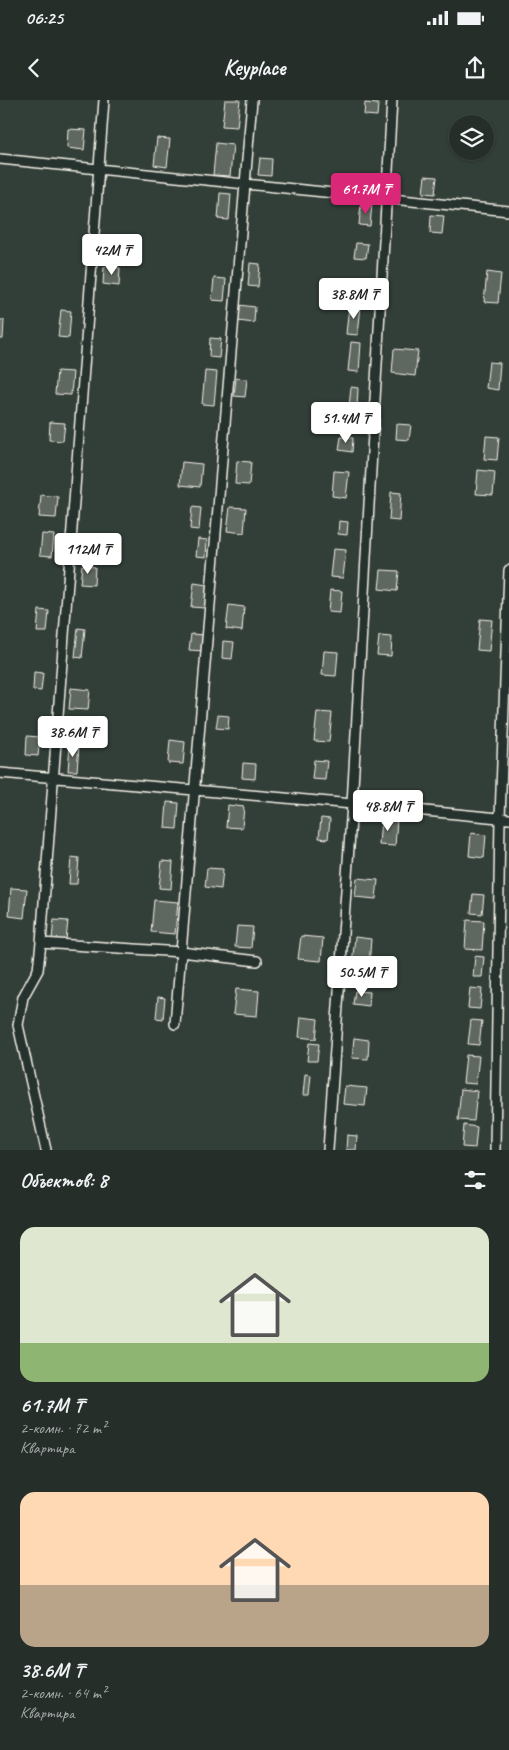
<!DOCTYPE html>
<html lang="ru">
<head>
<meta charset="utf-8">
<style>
  :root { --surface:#262e2a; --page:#2e3632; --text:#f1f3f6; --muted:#a4a8a8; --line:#424a47; --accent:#db2777 }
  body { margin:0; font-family:Caveat,sans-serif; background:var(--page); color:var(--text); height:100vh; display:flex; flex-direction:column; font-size:19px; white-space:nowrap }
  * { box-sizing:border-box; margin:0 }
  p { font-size:16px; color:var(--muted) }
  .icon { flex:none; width:28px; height:28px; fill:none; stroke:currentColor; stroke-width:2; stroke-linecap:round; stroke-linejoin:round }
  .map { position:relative; height:1050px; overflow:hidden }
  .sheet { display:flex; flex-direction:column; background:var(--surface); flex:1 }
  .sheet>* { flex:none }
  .fabs { position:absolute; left:449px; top:15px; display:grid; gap:10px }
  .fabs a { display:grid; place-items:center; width:45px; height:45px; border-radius:50%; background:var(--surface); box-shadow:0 1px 4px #0004,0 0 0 1px var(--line); font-size:25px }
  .price { position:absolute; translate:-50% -42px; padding:0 11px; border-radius:5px; background:#fff; color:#222; font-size:16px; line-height:32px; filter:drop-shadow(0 1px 2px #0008) }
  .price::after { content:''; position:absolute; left:50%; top:30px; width:15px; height:11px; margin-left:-8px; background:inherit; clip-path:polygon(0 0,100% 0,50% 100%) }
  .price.current { background:var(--accent); color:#fff }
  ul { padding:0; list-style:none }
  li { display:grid; align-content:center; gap:10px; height:265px; padding:0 20px }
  li span { display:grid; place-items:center; height:155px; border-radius:15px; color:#555 }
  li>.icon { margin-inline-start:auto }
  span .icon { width:90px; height:90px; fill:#fffc; stroke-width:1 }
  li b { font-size:21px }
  h2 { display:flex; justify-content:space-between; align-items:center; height:60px; padding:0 20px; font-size:21px }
  .status { display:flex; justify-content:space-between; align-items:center; height:35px; padding:0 25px; background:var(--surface); direction:ltr }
  .status svg { height:14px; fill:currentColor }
  header { display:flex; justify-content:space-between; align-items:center; height:65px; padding:0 20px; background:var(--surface); font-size:22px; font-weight:700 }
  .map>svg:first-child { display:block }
  .building { fill:#5f6861; stroke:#f4f1e8 }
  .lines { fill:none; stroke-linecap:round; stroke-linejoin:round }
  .minor-casing { stroke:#f4f1e8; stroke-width:12 }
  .minor { stroke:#26332d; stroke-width:9 }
</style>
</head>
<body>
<div class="status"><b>06:25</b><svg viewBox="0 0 49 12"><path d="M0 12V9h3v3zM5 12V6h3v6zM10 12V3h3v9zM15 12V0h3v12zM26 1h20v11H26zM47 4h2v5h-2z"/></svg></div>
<header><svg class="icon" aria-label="back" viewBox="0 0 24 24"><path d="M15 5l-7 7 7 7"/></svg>Keyplace<svg class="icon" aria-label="share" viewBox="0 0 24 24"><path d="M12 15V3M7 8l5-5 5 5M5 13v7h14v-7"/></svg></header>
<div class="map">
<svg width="509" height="1050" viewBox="0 0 509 1050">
  <rect width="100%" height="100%" fill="#323e38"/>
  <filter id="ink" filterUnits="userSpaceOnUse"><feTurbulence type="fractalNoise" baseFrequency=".02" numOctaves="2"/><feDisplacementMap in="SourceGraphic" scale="10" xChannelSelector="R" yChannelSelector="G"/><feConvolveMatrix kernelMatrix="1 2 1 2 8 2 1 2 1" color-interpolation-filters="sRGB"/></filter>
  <g filter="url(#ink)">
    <path class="building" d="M225,0h15l-3,27 -15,-1z
      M365,3l13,1 -1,12 -13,-1z
      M68,29l18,1 -2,20 -17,-2z
      M157,38l13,1 -3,28 -13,-2z
      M216,43l17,2 -3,31 -17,-1z
      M260,58l12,1 -1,17 -13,-1z
      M425,76l12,1 -2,17 -12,-1z
      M220,93l11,1 -2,26 -11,-1z
      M361,103l11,1 -2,22 -11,-1z
      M431,115l13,1 -2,18 -12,-1z
      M356,143l12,1 -2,14 -12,-1z
      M250,163l10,1 -2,23 -10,-1z
      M104,167l16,1 -1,18 -16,-2z
      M487,172l14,2 -3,29 -14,-1z
      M214,178l12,1 -2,22 -12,-1z
      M239,205l16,2 -1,16 -16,-2z
      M349,205l12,1 -3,29 -12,-1z
      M61,210l10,1 -2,27 -11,-1z
      M0,220h4l-1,19h-3z
      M210,238l11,1 -2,19 -10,-1z
      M351,242l10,1 -2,29 -11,-1z
      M394,249l24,2 -3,25 -23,-3z
      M489,262l11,1 -2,27 -12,-2z
      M57,271l16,1 -2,23 -16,-1z
      M205,271l12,1 -3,33 -12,-1z
      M236,278l11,1 -2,18 -11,-1z
      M351,287l7,1 -1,20 -8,-1z
      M50,322l15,1 -2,18 -14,-1z
      M397,324l14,1 -2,15 -13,-1z
      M486,336l13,1 -2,23 -13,-1z
      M341,337l12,1 -1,14 -13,-2z
      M237,361l14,1 -2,23 -14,-1z
      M182,362l20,2 -2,23 -20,-2z
      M478,370l17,2 -2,23 -17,-1z
      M334,371l15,1 -3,26 -14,-2z
      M391,392l10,1 -2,28 -10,-1z
      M41,395l17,2 -2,21 -17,-1z
      M192,407l9,1 -2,22 -9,-1z
      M230,407l16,1 -2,25 -17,-2z
      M339,421l9,1 -1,13 -9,-1z
      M42,434l12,1 -2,21 -12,-1z
      M80,436l16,1 -1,14 -16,-1z
      M198,439l9,1 -1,17 -10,-1z
      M333,449l13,1 -3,28 -13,-1z
      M82,465l13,2 -1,18 -14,-1z
      M381,470l18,1 -2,20 -18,-2z
      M194,483l13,2 -2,23 -14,-1z
      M330,490l12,1 -2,22 -12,-1z
      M229,505l15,2 -2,24 -16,-2z
      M39,510l10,1 -2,21h-10z
      M480,519l12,1 -3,31 -12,-1z
      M78,528l7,1 -3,29 -7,-1z
      M191,534l13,1 -1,16 -14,-1z
      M379,536l13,1 -1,19 -14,-1z
      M223,541l11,1 -2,17 -10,-1z
      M324,551l14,1 -2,24 -14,-1z
      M34,572l9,1 -2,18 -8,-1z
      M71,588l19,2 -2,20 -19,-1z
      M317,612l15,1 -3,29 -15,-1z
      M218,615l11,1 -1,13 -12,-1z
      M27,636l13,1 -2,19 -12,-1z
      M170,640l15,2 -2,22 -15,-1z
      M70,644l9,1 -2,26h-9z
      M314,660l13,1 -2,19 -13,-1z
      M243,663l13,1 -1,15 -13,-1z
      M167,702l12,1 -2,26 -12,-1z
      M228,705l16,2 -2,21 -16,-1z
      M321,718l9,1 -2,20 -9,-1z
      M381,719l16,1 -2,26 -16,-1z
      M471,733l15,2 -2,23 -15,-2z
      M71,757l8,1 -2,26h-8z
      M162,761l11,1 -2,27 -12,-1z
      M207,768l16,1 -2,20 -16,-2z
      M357,778l21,2 -2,19 -21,-2z
      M11,788l16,1 -3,29 -15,-2z
      M473,794l11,1 -2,19 -11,-1z
      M154,800l24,2 -3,32 -24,-2z
      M54,820l14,1 -2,19 -14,-1z
      M467,820l17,1 -2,29 -17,-1z
      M237,826l16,1 -2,21 -16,-1z
      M301,836l22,2 -2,23 -23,-2z
      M355,837l16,2 -2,27 -17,-1z
      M475,856l9,1 -2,20h-9z
      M470,888l12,1 -2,20 -12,-1z
      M236,889l23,2 -2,25 -24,-2z
      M355,891l15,1 -1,14 -16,-2z
      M158,897l7,1 -2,21 -7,-1z
      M301,917l17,2 -2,20 -17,-2z
      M471,920l11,1 -3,24 -11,-1z
      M354,938l15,2 -1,19 -16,-1z
      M309,943l10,1 -2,17h-10z
      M466,955l13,1 -3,28 -13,-1z
      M305,974l6,1 -2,20h-6z
      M345,986l22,2 -2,18 -22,-2z
      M461,989l16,2 -3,30 -16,-1z
      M464,1025l13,2 -2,21 -13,-1z
      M347,1035l10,1 -1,14h-10z"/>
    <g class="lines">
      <g class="minor-casing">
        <path id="minor" d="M0,59l509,52
          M0,673l352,31 40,-704
          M41,843l140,9 76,9
          M175,924l77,-924
          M46,1050l-28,-125 5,-28 15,-27 3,-27 63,-843
          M328,1050l24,-346 157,15
          M495,1050l5,-332 9,-248"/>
      </g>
      <use href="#minor" class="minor"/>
    </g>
  </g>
</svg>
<div class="fabs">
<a><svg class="icon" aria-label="layers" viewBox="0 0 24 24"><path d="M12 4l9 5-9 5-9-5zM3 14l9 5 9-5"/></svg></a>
</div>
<b class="price current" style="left:366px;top:115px">61.7M ₸</b>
<b class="price" style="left:112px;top:176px">42M ₸</b>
<b class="price" style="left:354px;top:220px">38.8M ₸</b>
<b class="price" style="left:346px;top:344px">51.4M ₸</b>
<b class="price" style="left:88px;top:475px">112M ₸</b>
<b class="price" style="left:73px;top:658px">38.6M ₸</b>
<b class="price" style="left:388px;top:732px">48.8M ₸</b>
<b class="price" style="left:362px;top:898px">50.5M ₸</b>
</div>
<section class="sheet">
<h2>Объектов: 8<svg class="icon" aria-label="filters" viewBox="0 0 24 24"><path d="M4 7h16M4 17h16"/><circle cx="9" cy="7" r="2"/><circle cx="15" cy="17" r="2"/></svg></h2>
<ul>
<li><span style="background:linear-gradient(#dfe7d0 75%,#8fb573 0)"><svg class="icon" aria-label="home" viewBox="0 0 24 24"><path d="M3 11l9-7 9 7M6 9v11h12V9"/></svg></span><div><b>61.7M ₸</b><p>2-комн. · 72 m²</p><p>Квартира</p></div></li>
<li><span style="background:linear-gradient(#ffd9b3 60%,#b9a48a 0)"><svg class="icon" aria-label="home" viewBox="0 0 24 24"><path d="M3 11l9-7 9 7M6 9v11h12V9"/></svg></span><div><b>38.6M ₸</b><p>2-комн. · 64 m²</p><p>Квартира</p></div></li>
</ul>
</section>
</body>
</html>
